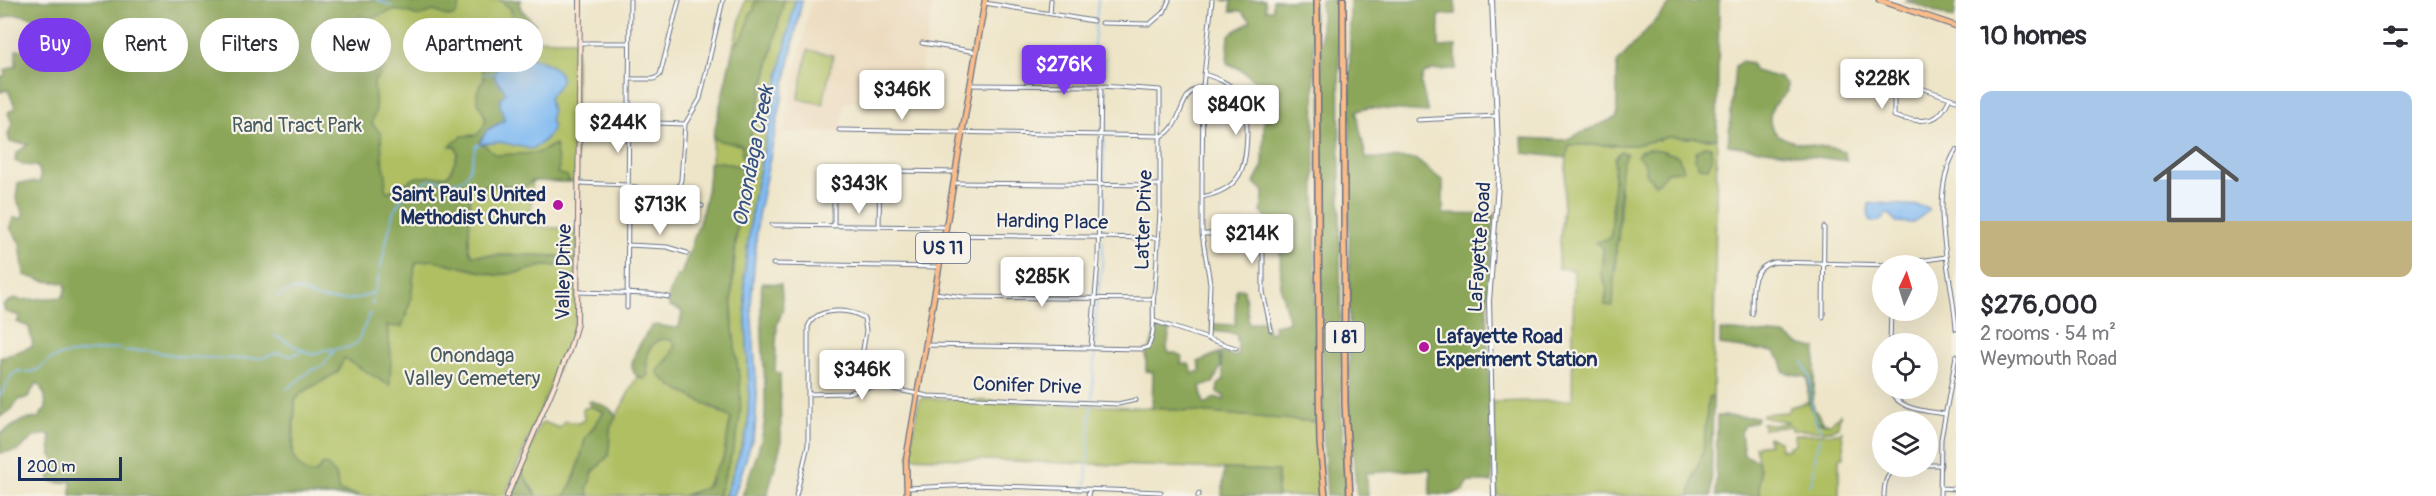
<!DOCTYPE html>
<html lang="en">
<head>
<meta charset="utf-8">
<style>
  :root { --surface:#fff; --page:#f2f2f3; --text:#2b2b33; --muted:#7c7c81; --accent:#7c3aed }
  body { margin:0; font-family:Pangolin,sans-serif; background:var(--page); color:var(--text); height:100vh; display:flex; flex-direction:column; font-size:22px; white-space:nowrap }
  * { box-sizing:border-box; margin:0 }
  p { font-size:20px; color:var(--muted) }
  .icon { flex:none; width:33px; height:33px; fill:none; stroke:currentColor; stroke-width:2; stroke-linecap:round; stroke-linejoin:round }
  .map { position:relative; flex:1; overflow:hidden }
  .side { display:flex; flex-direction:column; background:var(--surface); width:480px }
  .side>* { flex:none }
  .hud { position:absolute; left:18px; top:18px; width:570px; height:54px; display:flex; gap:12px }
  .needle { width:39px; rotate:4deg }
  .buttons { position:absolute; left:1872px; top:255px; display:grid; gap:12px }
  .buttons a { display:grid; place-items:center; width:66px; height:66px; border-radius:50%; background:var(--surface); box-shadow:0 6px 24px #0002; font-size:30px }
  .scale { position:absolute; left:18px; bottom:15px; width:104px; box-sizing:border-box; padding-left:6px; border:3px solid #1b2f5e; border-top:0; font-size:16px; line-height:21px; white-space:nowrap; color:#1b2f5e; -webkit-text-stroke:4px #f7f3e8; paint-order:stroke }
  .price { position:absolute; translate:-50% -51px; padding:0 14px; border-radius:6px; background:#fff; color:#222; font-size:20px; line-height:39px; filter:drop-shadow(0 2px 3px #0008) }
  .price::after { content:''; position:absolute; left:50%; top:36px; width:18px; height:14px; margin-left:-9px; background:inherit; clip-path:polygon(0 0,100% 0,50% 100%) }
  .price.selected { background:var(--accent); color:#fff }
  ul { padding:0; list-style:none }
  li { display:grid; align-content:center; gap:12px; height:318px; padding:0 24px }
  li span { display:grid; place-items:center; height:186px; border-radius:12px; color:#555 }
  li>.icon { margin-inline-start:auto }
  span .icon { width:108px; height:108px; fill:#fffc; stroke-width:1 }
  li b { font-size:26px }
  h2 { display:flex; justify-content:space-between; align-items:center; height:72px; padding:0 24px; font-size:26px }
  .tag { padding:0 21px; border-radius:27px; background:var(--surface); box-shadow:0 6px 24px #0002; font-size:21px; line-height:54px }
  .tag.selected { background:var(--accent); color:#fff }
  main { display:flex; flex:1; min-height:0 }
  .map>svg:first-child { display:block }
  .built { fill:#ebd8ba }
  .green { fill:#afbf62; stroke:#657760; stroke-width:1.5; fill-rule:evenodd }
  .forest { fill:#8ba658; stroke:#536a5b; stroke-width:1.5 }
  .water { fill:#82bbf2; stroke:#4e75a8; stroke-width:1.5 }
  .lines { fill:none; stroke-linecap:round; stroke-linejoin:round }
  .stream { stroke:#82bbf2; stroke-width:1.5 }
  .minor-casing { stroke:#656f83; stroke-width:5 }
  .tertiary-casing { stroke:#656f83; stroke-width:6 }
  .secondary-casing { stroke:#656f83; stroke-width:6 }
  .primary-casing { stroke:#656f83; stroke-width:7 }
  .motorway-casing { stroke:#656f83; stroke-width:8 }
  .minor { stroke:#fff; stroke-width:3 }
  .tertiary { stroke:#fff; stroke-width:4 }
  .secondary { stroke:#fde4d0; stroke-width:4 }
  .primary { stroke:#f9bc8a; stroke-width:4.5 }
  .motorway { stroke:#f9bc8a; stroke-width:5 }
  .poi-dot { fill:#b5179e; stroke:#f7f3e8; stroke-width:2 }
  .labels { text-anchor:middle; stroke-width:4.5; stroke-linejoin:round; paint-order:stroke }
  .shield { fill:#f7f3e8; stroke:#5d6a87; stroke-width:1.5 }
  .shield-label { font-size:18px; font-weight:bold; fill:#1b2f5e }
  .park-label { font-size:20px; fill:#475a5f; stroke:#f7f3e8 }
  .poi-label { font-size:20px; font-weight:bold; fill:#1b2f5e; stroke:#f7f3e8; text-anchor:end }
  .street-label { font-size:20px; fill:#1b2f5e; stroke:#f7f3e8 }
  .water-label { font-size:21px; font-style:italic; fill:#355283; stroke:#f7f3e8 }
</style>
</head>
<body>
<main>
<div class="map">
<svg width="1956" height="496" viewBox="0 0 1956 496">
  <rect width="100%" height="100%" fill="#f7f3e8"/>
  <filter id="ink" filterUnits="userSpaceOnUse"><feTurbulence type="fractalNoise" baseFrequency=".0167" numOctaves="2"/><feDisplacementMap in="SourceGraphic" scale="12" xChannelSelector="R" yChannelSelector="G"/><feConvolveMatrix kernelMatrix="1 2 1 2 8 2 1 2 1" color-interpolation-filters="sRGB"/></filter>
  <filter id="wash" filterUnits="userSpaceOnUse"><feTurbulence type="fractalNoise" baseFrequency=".008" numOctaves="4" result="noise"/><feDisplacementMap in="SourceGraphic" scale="24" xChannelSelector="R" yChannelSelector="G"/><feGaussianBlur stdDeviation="1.35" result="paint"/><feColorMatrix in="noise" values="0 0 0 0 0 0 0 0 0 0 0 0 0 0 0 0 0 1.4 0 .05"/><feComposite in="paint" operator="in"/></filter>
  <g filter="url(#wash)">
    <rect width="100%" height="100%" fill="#eee5c8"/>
    <path class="built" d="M811,0h122l-18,102h-70l-4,27 -4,2 -53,2z"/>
    <path class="green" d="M458,0h42l11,9c0,14 -2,22 -12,30l77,1v142l-44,-1 -1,38 5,8 41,2v31l-16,-4 -89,-1 -3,-5 1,-61 2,-3c19,-1 38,3 56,-1l-108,-7 -47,87 -192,-264 207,6z
      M745,0h12l-3,11 -5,4c1,10 -5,25 -15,29z
      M784,0h11l-42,201 -9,75 5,109 -1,43 -23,68h-7l17,-55 5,-37 -6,-52 -2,-57 7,-89 8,-38 -26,-6 -10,1 2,-26c9,6 19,4 29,9l1,4 23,-73z
      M808,50l25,5 -10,49 -25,-5z
      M1669,137l48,2 -4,260h-5l-5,54 -9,22 -4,21h-193l-4,-94 79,-2 2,-130 -16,-2 10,-123h67zM1623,156l-4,18 2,22 -3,44 -2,7v22l-11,32 2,-13 -6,-13 2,-27 -2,-2 10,-8 4,-80z
      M433,260l62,15 20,-2 29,-7 32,-1 1,45 -4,21 -68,165h-144l-22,-5 -3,-16 -14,-10 -6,8c-11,2 -16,-6 -23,-14l2,-58 6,-8 37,-21 5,-15 22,13 26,-16 -4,-28 20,-10 8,-51 2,-3z
      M660,339l11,1 4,5 -6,13 -12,13 16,16 58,31 -8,41 -18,29 -22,8h-94l-2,-7 6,-17 16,-17 1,-27 27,-51 7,2c6,-16 -2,-29 16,-40z
      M922,398l230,10 164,14 5,74h-44l1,-25 -369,-14 10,-57z
      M1808,402l9,21h14l9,-8 -2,12c-13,6 -32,3 -47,3v-4l-28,3 -1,-6 13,2 14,-3 -27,-5 1,-3 24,-2 3,-5z
      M590,406l14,6 -19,27 -3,18 -14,35 -3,4h-28l-15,-23 -1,-4 18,-43 5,-4 15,6 6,-7 14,2 5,-3 -1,-11z
      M1842,431l2,26 -5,1v38h-80l1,-26 -5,-24 14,-2 -1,-7 12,4 1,9 8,-1v-3l6,-1 -1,-10 45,-2z"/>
    <path class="forest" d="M0,0h409l5,3 7,-3h41l-6,15 -7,2 -15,-6 -16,5c-36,-16 -37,10 -59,-1l-4,8 10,11 3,22 14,8 2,5 -10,13 2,28 -4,13 9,11 1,23 4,18 -1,14 3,3 29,-15 29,-1 4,-3 8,-20 -3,-7h-5l12,-10 15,-1c24,-25 -15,-27 7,-56 -3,-13 -5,-25 2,-37 20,-2 25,-15 25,-33l-11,-9h21l-2,3 2,6 14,15 -3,9 -14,-6 -4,2 -7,17 -13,-1 -9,5 5,3 11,1v11l-6,13 12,14c-8,9 -2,19 -3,29l-14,7 -10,12v5l3,-1 13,11 42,-2 17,-9 4,23 -2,6 10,3 3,6 -38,-1 -10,8 -19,-4 -31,1 -2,3 -1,61 3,5c35,2 70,-4 105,5l-1,5 -32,1 -29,7 -20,2 -62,-15 -16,2 -2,3 -4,34 -9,28 -15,-1 4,28 -1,32 -46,-28 -6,14 -37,21 -6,8 -3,52c3,10 12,22 24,20l6,-8 4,-1 10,11 3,16 22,5h-290v-15l-11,2 -10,-2 -1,-9 6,-5 -1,-9 -3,-2 -1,-21 -4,-1 -12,3 -17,14 -17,2v-19l23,-14 15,-2 8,-10 -1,-12 -6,-12h-3l-8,13 -9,3 -9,11 -10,6v-59l33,-12 -4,-19 -12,-5 3,-6 -15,-4 -2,-7 12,-7 5,2 43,-3 3,-10 -2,-4 -20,-2 -20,-6 -4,-32 -10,-15 3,-10h10v-6l-7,-13 2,-16 22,-1v-11l-4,-5 -13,-1 -8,-4 1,-7 12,-10 -18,-2 -2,-7 4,-12 -4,-10 3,-3h3l1,-3 -7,-17 -8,2v-15l5,-2v-5l11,-4v-16l18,-1 7,-8 3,-16c-14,-11 -29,-14 -44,-5z
      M757,0h27l-39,161 -3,-5v-11l-22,-4 -7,-4 21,-93c11,-5 14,-19 15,-29l5,-4v-6z
      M1222,0h43l1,10h7v-10h41l2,422 -164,-14 1,-36 -7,-1v-21l4,-1 6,-20 14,1 -3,18 2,5h7l6,4 -1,7h8l4,9 8,-2 -3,-9 20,-9 3,13 -8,17 -13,3 3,15 3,3 9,-7 9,3 1,-3 -8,-5 1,-7 6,-5 -4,-28 17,5 1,-12 -2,-11 -24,-3v-7l23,1 1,-36h8l5,35 16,-4 3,12 3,1 4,-2 -2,-6 16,-3 -8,-33 -1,-45 -15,1 -3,-6 12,-13 -13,-14 3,-21 -10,-8 9,-18 1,-45h4c0,-29 -14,-46 -41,-57l2,-28 22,-14 -10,-10h-10v-10z
      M1321,0h18l2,408 6,88h-20l-4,-66z
      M1350,0h105l1,14 -17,1v32l17,-1v23l-24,1 -8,4 -3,9 7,29 -59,-4 -13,3 10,47 49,1 28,22v33l51,1 -7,98 5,169h-24l-4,8 -14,5 -20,-1v-25l-64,4 2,23h-11l-8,-81z
      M1698,0h21l-2,139 -48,-2 -34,8h-66l-2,13 -44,-5 -1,-15 43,2 52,-23v-54l54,-60 27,-1z
      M1905,0h51l-2,19z
      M1742,61l9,2 4,8 25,7 7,6v7c-4,7 -12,10 -15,18 -14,37 44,35 66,40l6,2 3,10 -119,-16 7,-79z
      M1704,146l7,1 1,12 -4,9 -9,-1 -4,-7 1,-8z
      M1648,149l12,1 18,6 6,13 -3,2 -14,1 -8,10 -4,2 -8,-9 -3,-13 -7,-6 3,-5z
      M1621,151l6,3c-10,7 -8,69 -9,86l-2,7 -3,56 -1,3 -7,-1 2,-17 -7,-17 3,-7v-16l-7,-6 15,-4 4,-80z
      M721,162l26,6c-10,47 -16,96 -15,144 1,35 11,70 8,105 -3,27 -14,53 -22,79h-35l22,-8 4,-3 5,-14 9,-12 8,-41c-16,-13 -68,-30 -74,-47l12,-13 6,-13 -4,-5 -11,-1c-15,9 -15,21 -12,36l-4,4c-27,-7 -1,-40 8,-53 10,-3 18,4 27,1l3,-14 -2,-3 -11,-4v-11l8,-20h4c12,-35 29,-74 28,-112z
      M762,283l19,1 2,25 -6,16 -2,47 5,1 1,71 -14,52h-25c9,-26 21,-52 23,-80 2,-44 -7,-89 -3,-133z
      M1720,330l65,5 13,9 18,4 -3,54 1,7 10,14h-7l-9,-21v-23l-3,-2 -21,-5 -3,-12 -7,-8 -54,-7z
      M1710,397l3,2 -2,97h-21l4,-21 9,-22 5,-54z
      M592,401c9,4 20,6 24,16l-6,11 -1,27 -16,17 -6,17 2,7h-24l11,-21 9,-36 19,-27 -14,-6 -1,-4z
      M1717,416l40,1 -1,4 -13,5 -2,7 3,22 14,6 2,9 -1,26h-43z
      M521,469l1,4 15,23h-27z
      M1224,469l54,2 -1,25h-55z"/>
    <path class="water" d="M795,0h7l-44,216 -7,89 6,88 -2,38 -21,65h-9l23,-68 1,-43 -5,-109 9,-75z
      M507,55l16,5 3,-3c9,1 39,11 35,24 -2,5 -9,12 -12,17l3,14 -2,10 3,2c-1,11 -12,21 -22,25l-31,-7 -21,2 8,-14 17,-9c1,-13 -11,-16 2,-29l-11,-14v-6l6,-7 1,-9z
      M1874,203l50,3 4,2v3l-15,12 -17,-1 -5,-7 -4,-1 -7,7 -8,1c-4,-4 -4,-12 -3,-18z"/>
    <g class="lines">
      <path class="stream" d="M377,0l15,6
        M1098,0l-5,56 12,3v21
        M483,74h2
        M487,74l8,-1
        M1105,132v-43
        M1104,180v-41
        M1103,233l1,-45
        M1098,293l4,-29 1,-24
        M277,297c6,-3 12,-7 18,-7 7,0 12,3 18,6 18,7 44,5 61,-4
        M372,305l21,-92c7,-15 21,-29 39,-33 11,-1 24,6 33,-3 6,-6 8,-23 11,-32h4
        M275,336l38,19c14,-10 29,-2 44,-12l13,-30
        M1095,342l2,-40
        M1803,362l7,16 2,33 8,19
        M287,389l23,-18 14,-6 10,-14
        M0,396l12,-21 5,-4 13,1 7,-2 14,-11 12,-4 56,-7 4,3 22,-1 40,7 57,2 20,-1 16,-5 13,3 11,-5
        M1092,397l3,-46
        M1086,485l5,-80
        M1810,486c7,-16 3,-35 11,-51
        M1085,496v-3"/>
    </g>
  </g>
  <g filter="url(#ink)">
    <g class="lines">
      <g class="minor-casing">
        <path id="minor" d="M985,3l108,18
          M1050,14l1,-14
          M1102,23l48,1 14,-12 5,-12
          M579,43h50
          M922,43l55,9
          M630,79h24l6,-4 19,-75
          M1950,98c-3,6 -7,15 -14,19 -9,6 -32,3 -42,-1v-28l7,-5h5l50,17
          M1417,120l80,-4
          M629,122l56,2
          M839,130l323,6c22,-10 16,-46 41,-50
          M1956,150c-30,48 -3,126 0,179
          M579,183l49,2 74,21
          M954,183l205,2
          M1202,197c40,-8 44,-29 45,-65 0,-15 -1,-28 -10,-40 -9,-10 -21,-14 -33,-18
          M675,198l6,-18 4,-56 15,-25 23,-99
          M772,225l174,2
          M834,226v-50l3,-6 119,2
          M879,226l1,-56
          M1202,234c17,0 44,-5 57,6l4,15v37l8,38
          M945,235l214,3
          M628,245l39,2 20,6
          M773,264l166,3
          M579,292l71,2 19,3
          M935,293l29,4 188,2
          M627,308l3,-308
          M1752,314c1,-22 -4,-46 23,-52l117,3 54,-8
          M1823,317l1,-90
          M1154,321l82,27
          M1208,339l2,-56 -8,-49v-48l1,-100 9,-86
          M1890,344l1,-34
          M925,345l217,4 6,-2c10,-18 2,-40 7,-59l5,-76v-122l-59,-4 -130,-1
          M1091,347l7,-86 3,-175
          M1890,388c5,22 37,23 55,26
          M808,394l40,-1 21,-6h14l45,9 190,8 18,-4
          M1928,465h13
          M907,488l67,-3 187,7
          M1940,488l16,1
          M796,496l12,-51v-118c8,-20 41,-19 56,-9l2,13 -6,37 1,22
          M1088,496l1,-6
          M1198,496l1,-2
          M1884,496c0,-14 3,-23 15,-30
          M1940,496l1,-57 15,-83"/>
      </g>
      <g class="tertiary-casing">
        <path id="tertiary" d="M1492,0l7,172 -10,129 5,195"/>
      </g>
      <g class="secondary-casing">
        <path id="secondary" d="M507,496l62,-145 8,-27 3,-324"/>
      </g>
      <g class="primary-casing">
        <path id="primary" d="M1879,0l77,26
          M907,496l-1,-36 79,-460"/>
      </g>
      <g class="motorway-casing">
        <path id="motorway" d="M1317,0l2,383 1,60 5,53
          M1343,0l2,404 5,92"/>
      </g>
      <use href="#minor" class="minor"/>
      <use href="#tertiary" class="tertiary"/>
      <use href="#secondary" class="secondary"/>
      <use href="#primary" class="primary"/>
      <use href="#motorway" class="motorway"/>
    </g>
  </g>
  <g class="poi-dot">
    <circle cx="558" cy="205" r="6"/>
    <circle cx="1424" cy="347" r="6"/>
  </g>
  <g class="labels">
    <g class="shield">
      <rect x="916" y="233" width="54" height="30" rx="4.5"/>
      <rect x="1325.5" y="322" width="39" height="30" rx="4.5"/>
    </g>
    <g class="shield-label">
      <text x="943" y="254">US 11</text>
      <text x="1345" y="343">I 81</text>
    </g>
    <g class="park-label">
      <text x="297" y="132">Rand Tract Park</text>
      <text x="472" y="362">Onondaga<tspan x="472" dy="23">Valley Cemetery</tspan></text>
    </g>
    <g class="poi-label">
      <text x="546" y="201">Saint Paul's United<tspan x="546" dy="23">Methodist Church</tspan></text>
      <text x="1436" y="343" text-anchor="start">Lafayette Road<tspan x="1436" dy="23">Experiment Station</tspan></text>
    </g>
    <g class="street-label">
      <text transform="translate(1143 220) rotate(-88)" y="7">Latter Drive</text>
      <text transform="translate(1052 221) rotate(1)" y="7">Harding Place</text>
      <text transform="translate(1479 247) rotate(-86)" y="7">LaFayette Road</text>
      <text transform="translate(563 272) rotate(-89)" y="7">Valley Drive</text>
      <text transform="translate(1027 385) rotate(2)" y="7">Conifer Drive</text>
    </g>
    <g class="water-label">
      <text transform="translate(753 156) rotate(-79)" y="7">Onondaga Creek</text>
    </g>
  </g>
</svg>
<div class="buttons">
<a><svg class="needle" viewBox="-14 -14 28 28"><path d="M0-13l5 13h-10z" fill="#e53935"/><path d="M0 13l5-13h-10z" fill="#7c7c81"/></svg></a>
<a><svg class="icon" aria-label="locate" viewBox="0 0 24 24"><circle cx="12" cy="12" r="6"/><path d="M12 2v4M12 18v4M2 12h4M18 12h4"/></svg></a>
<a><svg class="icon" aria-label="layers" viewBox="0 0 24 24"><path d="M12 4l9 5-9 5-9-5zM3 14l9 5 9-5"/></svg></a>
</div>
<div class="scale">200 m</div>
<b class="price selected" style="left:1064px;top:96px">$276K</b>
<b class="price" style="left:1882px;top:110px">$228K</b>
<b class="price" style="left:902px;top:121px">$346K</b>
<b class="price" style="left:1236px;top:136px">$840K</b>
<b class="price" style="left:618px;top:154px">$244K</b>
<b class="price" style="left:859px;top:215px">$343K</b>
<b class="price" style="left:660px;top:236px">$713K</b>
<b class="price" style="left:1252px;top:265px">$214K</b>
<b class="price" style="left:1042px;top:308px">$285K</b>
<b class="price" style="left:862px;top:401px">$346K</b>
<div class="hud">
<a class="tag selected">Buy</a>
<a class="tag">Rent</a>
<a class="tag">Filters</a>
<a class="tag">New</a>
<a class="tag">Apartment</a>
</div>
</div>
<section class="side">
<h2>10 homes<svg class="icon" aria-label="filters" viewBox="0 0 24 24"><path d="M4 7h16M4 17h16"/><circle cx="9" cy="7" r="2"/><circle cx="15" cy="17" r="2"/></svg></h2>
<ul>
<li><span style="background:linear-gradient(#a9c7e8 70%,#c2b280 0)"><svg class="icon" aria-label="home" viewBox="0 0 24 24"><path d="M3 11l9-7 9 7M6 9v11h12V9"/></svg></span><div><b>$276,000</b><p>2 rooms · 54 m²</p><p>Weymouth Road</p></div></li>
</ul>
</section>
</main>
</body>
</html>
